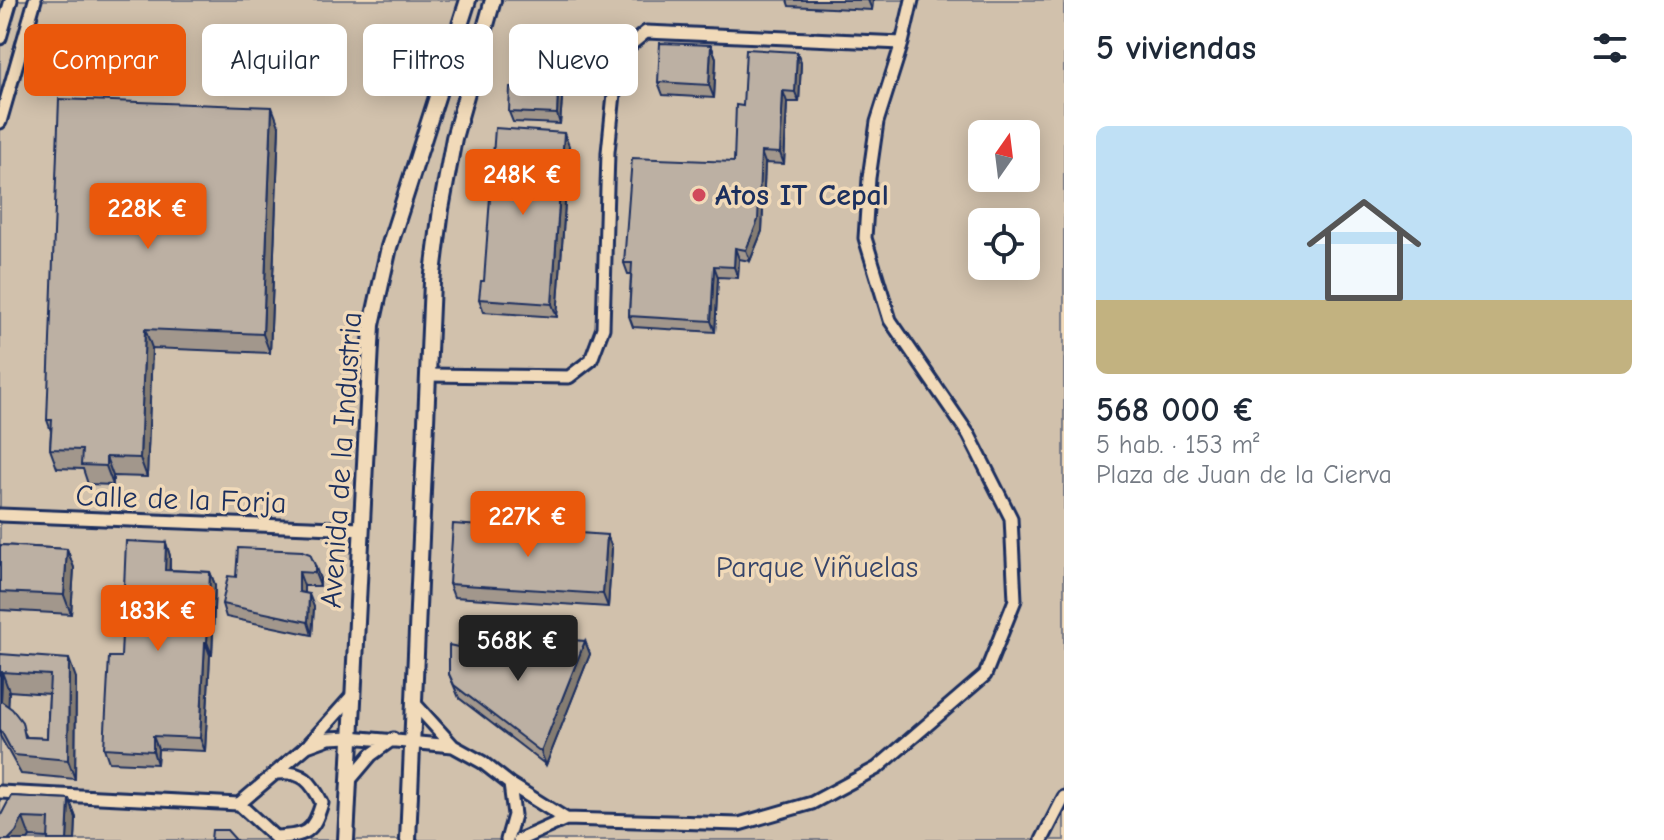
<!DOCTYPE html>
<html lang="es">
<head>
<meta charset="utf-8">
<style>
  :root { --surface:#fff; --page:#f2f2f3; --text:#1f2937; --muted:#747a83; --accent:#ea580c }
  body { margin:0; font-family:"Comic Neue",sans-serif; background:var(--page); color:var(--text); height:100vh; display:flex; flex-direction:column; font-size:30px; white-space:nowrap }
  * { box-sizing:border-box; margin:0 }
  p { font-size:26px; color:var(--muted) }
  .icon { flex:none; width:44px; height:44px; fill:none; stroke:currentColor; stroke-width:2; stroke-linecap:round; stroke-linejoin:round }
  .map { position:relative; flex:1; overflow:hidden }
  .sheet { display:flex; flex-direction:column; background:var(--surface); width:600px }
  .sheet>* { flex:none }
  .guide { position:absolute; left:24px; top:24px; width:760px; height:72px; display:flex; gap:16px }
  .needle { width:52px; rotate:14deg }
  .controls { position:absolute; left:968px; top:120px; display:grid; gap:16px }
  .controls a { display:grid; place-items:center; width:72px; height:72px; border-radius:12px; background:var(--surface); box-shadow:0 4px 20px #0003; font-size:40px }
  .price { position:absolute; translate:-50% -68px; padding:0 18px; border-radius:8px; background:var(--accent); color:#fff; font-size:26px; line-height:52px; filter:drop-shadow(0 2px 4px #0008) }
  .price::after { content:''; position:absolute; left:50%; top:48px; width:24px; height:18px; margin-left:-12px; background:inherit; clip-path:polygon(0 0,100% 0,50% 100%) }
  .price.on { background:#222; color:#fff }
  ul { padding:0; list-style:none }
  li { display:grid; align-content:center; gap:16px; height:424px; padding:0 32px }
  li span { display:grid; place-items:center; height:248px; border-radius:12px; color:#555 }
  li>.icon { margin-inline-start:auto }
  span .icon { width:144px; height:144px; fill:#fffc; stroke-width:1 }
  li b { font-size:34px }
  h2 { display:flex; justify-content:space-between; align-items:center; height:96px; padding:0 32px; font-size:34px }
  .pill { padding:0 28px; border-radius:12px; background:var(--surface); box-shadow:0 4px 20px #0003; font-size:28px; line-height:72px }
  .pill.on { background:var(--accent); color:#fff }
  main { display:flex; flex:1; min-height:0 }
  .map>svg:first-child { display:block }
  .green { fill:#d1c1ac; stroke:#767885; stroke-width:2; fill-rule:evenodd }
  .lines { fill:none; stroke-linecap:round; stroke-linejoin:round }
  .minor-casing { stroke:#1b2f5e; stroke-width:17 }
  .tertiary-casing { stroke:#1b2f5e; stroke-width:20 }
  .minor { stroke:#f1dab9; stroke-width:11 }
  .tertiary { stroke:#f1dab9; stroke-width:14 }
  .wall { fill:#a2978c; stroke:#1b2f5e; stroke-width:2; fill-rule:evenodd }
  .shaded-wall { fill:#847b72; stroke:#1b2f5e; stroke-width:2 }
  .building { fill:#bcb0a3; stroke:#1b2f5e; stroke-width:2; fill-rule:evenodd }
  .poi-dot { fill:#d1495b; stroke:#f1dab9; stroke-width:3 }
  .labels { text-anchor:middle; stroke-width:7; stroke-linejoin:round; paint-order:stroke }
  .poi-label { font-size:30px; font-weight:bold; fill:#1b2f5e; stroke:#f1dab9; text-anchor:start }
  .street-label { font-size:30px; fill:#1b2f5e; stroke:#f1dab9 }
  .park-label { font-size:30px; fill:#36456a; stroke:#f1dab9 }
</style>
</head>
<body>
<main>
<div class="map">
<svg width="1064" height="840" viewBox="0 0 1064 840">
  <rect width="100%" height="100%" fill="#f1dab9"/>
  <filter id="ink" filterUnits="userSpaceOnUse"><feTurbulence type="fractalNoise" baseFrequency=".0125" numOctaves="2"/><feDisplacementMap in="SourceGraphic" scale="16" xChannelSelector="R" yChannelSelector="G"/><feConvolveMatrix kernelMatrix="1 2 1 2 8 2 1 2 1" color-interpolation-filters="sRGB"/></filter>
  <g filter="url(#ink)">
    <path class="green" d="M0,0h1064v840h-1064zM982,134h44v44h-44zM982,222h44v44h-44z"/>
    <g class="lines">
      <g class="minor-casing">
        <path id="minor" d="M0,38l11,-38
          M0,122l35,-122
          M428,375l141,2 22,-17 12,-32 5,-176 10,-97 28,-23 256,11
          M0,515l361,14
          M416,705l37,41
          M310,743l42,-47
          M349,781l22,-26 22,-16
          M0,792l239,12
          M239,804l68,-58 22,-8 21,-1 103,9 29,16 28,22 56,35
          M239,804l39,36
          M275,837c31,-1 38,-4 47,-34 -11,-22 -19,-32 -45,-30
          M507,840l7,-25 -4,-31
          M519,840l47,-21 173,5 73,-21 65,-35 108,-93 30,-75 -4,-82 -42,-83 -79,-115 -25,-82 4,-60 8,-56 25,-79 10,-43
          M1042,840l22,-43"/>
      </g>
      <g class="tertiary-casing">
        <path id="tertiary" d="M346,840l26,-515 17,-78 79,-247
          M408,840l24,-558 9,-73 13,-71 39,-138"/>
      </g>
      <use href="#minor" class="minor"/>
      <use href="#tertiary" class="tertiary"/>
    </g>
    <path class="wall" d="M787,0h86l-1,10 -83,-4z
      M711,45l5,13 -2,40 -51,-3 -5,-13z
      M797,52l4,11 -2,39h-12l-3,62 -19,-1 -3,68 -12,30 -11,-2 -1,19 -20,-1 -3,55 -82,-5 -4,-11 2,-42h-3l-4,-11 110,-101 9,-56z
      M558,89l4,10 -2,25 -47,-2 -4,-10z
      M279,126l-9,227 -118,-5 -5,129 -34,-1v9l-25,-1 -5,-15 -26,-1 -7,-19 1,-18 -4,-11z
      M569,146l-12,171 -73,-5 -5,-13z
      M607,535l5,13 -4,59 -154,-10 -5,-13z
      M166,543l4,13v14l40,2 5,13 -3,70h-2l-5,96 -47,-2 -1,15 -48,-2 -5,-14 17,-91z
      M0,545l67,4 7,19 -3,46 -71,-4z
      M302,551l18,28v7h-16v7l10,14 -2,28 -86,-18 -4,-13 14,-27z
      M585,641l5,13 -44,111 -87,-67 -10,-24 9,-27 60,16z
      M0,654l76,24 -1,101 -54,-5 -21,-38zM9,691l40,3 -2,44 -20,-1 -19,-31z
      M11,796l58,3 7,19 -1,22h-27v-2l-18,-1 -2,3h-28z"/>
    <path class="shaded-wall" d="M868,0h5l-1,10z
      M711,45l5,13 -2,40 -5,-13z
      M797,52l4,11 -2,39 -4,-10z
      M558,89l4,10 -2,25 -3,-10z
      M783,91l4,11 -3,62 -4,-11z
      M272,107l7,19 -9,227 -7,-19z
      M564,133l5,13 -12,171 -5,-13z
      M761,152l4,11 -3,68 -12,30 -4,-11z
      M735,248l4,11 -1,19 -4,-11z
      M714,266l4,11 -3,55 -4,-11z
      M145,329l7,19 -5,129 -7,-19z
      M106,457l7,19v9l-7,-19z
      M607,535l5,13 -4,59 -5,-13z
      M166,543l4,13 -1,27 -4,-13z
      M67,549l7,19 -3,46 -7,-19z
      M315,565l5,14v7l-5,-13z
      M210,572l5,13 -3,70 -5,-13z
      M299,572l5,14v19l-5,-13z
      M309,594l5,13 -2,28 -4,-13z
      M585,641l5,13 -44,111 -5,-13z
      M205,642l5,13 -5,96 -5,-13z
      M69,659l7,19 -1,101 -7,-19z
      M2,672l7,19 -1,29 -7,-19z
      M153,736l5,13 -1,15 -4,-13z
      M69,799l7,19 -1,22h-8z
      M23,818l7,19 -2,3h-20z"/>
    <path class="building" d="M660,43l51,2 -2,40 -51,-3z
      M746,49l51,3 -2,40 -12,-1 -3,62 -19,-1 -3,68 -12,30 -11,-2 -1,19 -20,-1 -3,55 -82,-5 3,-53h-8l8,-105 102,4 2,-57 7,1z
      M510,87l48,2 -1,25 -48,-2z
      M59,99l213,8 -9,227 -118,-5 -5,129 -34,-1v9l-25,-1 1,-15 -32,-1 2,-29h-5z
      M495,128l69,5 -12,171 -73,-5 2,-18h3z
      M453,524l154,11 -4,59 -154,-10z
      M126,541l40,2 -1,27 45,2 -3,70h-2l-5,96 -47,-2v15l-49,-3 5,-91h12z
      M0,545l67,4 -3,46 -64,-3z
      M238,548l64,3 8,3 5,11v8l-16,-1v20l10,2 -1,28 -86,-18 6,-28 8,1z
      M528,637l57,4 -44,111 -87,-67 -5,-11v-29l9,2 2,-7 58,23z
      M0,654l69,5 -1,101 -54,-5 -14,-26zM2,672l48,3 -3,63 -22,-1 -3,-15 -10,-13 -11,-8z
      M11,796l58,3 -2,41h-19l1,-21 -26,-1 -7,14 -8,8h-8v-23z
      M212,830h15l9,10h-25z"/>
  </g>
  <circle class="poi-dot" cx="699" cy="195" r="8"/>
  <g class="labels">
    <g class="poi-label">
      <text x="715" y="205">Atos IT Cepal</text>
    </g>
    <g class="street-label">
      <text transform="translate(341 460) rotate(-86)" y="10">Avenida de la Industria</text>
      <text transform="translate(181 499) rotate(2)" y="10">Calle de la Forja</text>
    </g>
    <g class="park-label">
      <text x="817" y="577">Parque Viñuelas</text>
    </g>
  </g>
</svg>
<div class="controls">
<a><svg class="needle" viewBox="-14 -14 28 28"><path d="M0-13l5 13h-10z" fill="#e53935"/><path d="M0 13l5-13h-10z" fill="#747a83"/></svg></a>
<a><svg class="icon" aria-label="locate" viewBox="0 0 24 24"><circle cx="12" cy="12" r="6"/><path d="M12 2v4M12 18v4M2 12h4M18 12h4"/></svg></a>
</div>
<b class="price" style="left:523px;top:217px">248K €</b>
<b class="price" style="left:148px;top:251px">228K €</b>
<b class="price" style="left:528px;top:559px">227K €</b>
<b class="price" style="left:158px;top:653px">183K €</b>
<b class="price on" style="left:518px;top:683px">568K €</b>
<div class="guide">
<a class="pill on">Comprar</a>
<a class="pill">Alquilar</a>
<a class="pill">Filtros</a>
<a class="pill">Nuevo</a>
</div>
</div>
<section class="sheet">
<h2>5 viviendas<svg class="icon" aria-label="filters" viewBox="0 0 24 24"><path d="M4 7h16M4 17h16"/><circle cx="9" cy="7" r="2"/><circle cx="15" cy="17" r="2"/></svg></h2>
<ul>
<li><span style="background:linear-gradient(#bfe0f5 70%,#c2b280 0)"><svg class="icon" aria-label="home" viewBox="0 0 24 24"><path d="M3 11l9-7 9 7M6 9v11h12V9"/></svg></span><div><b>568 000 €</b><p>5 hab. · 153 m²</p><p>Plaza de Juan de la Cierva</p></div></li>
</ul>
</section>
</main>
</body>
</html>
